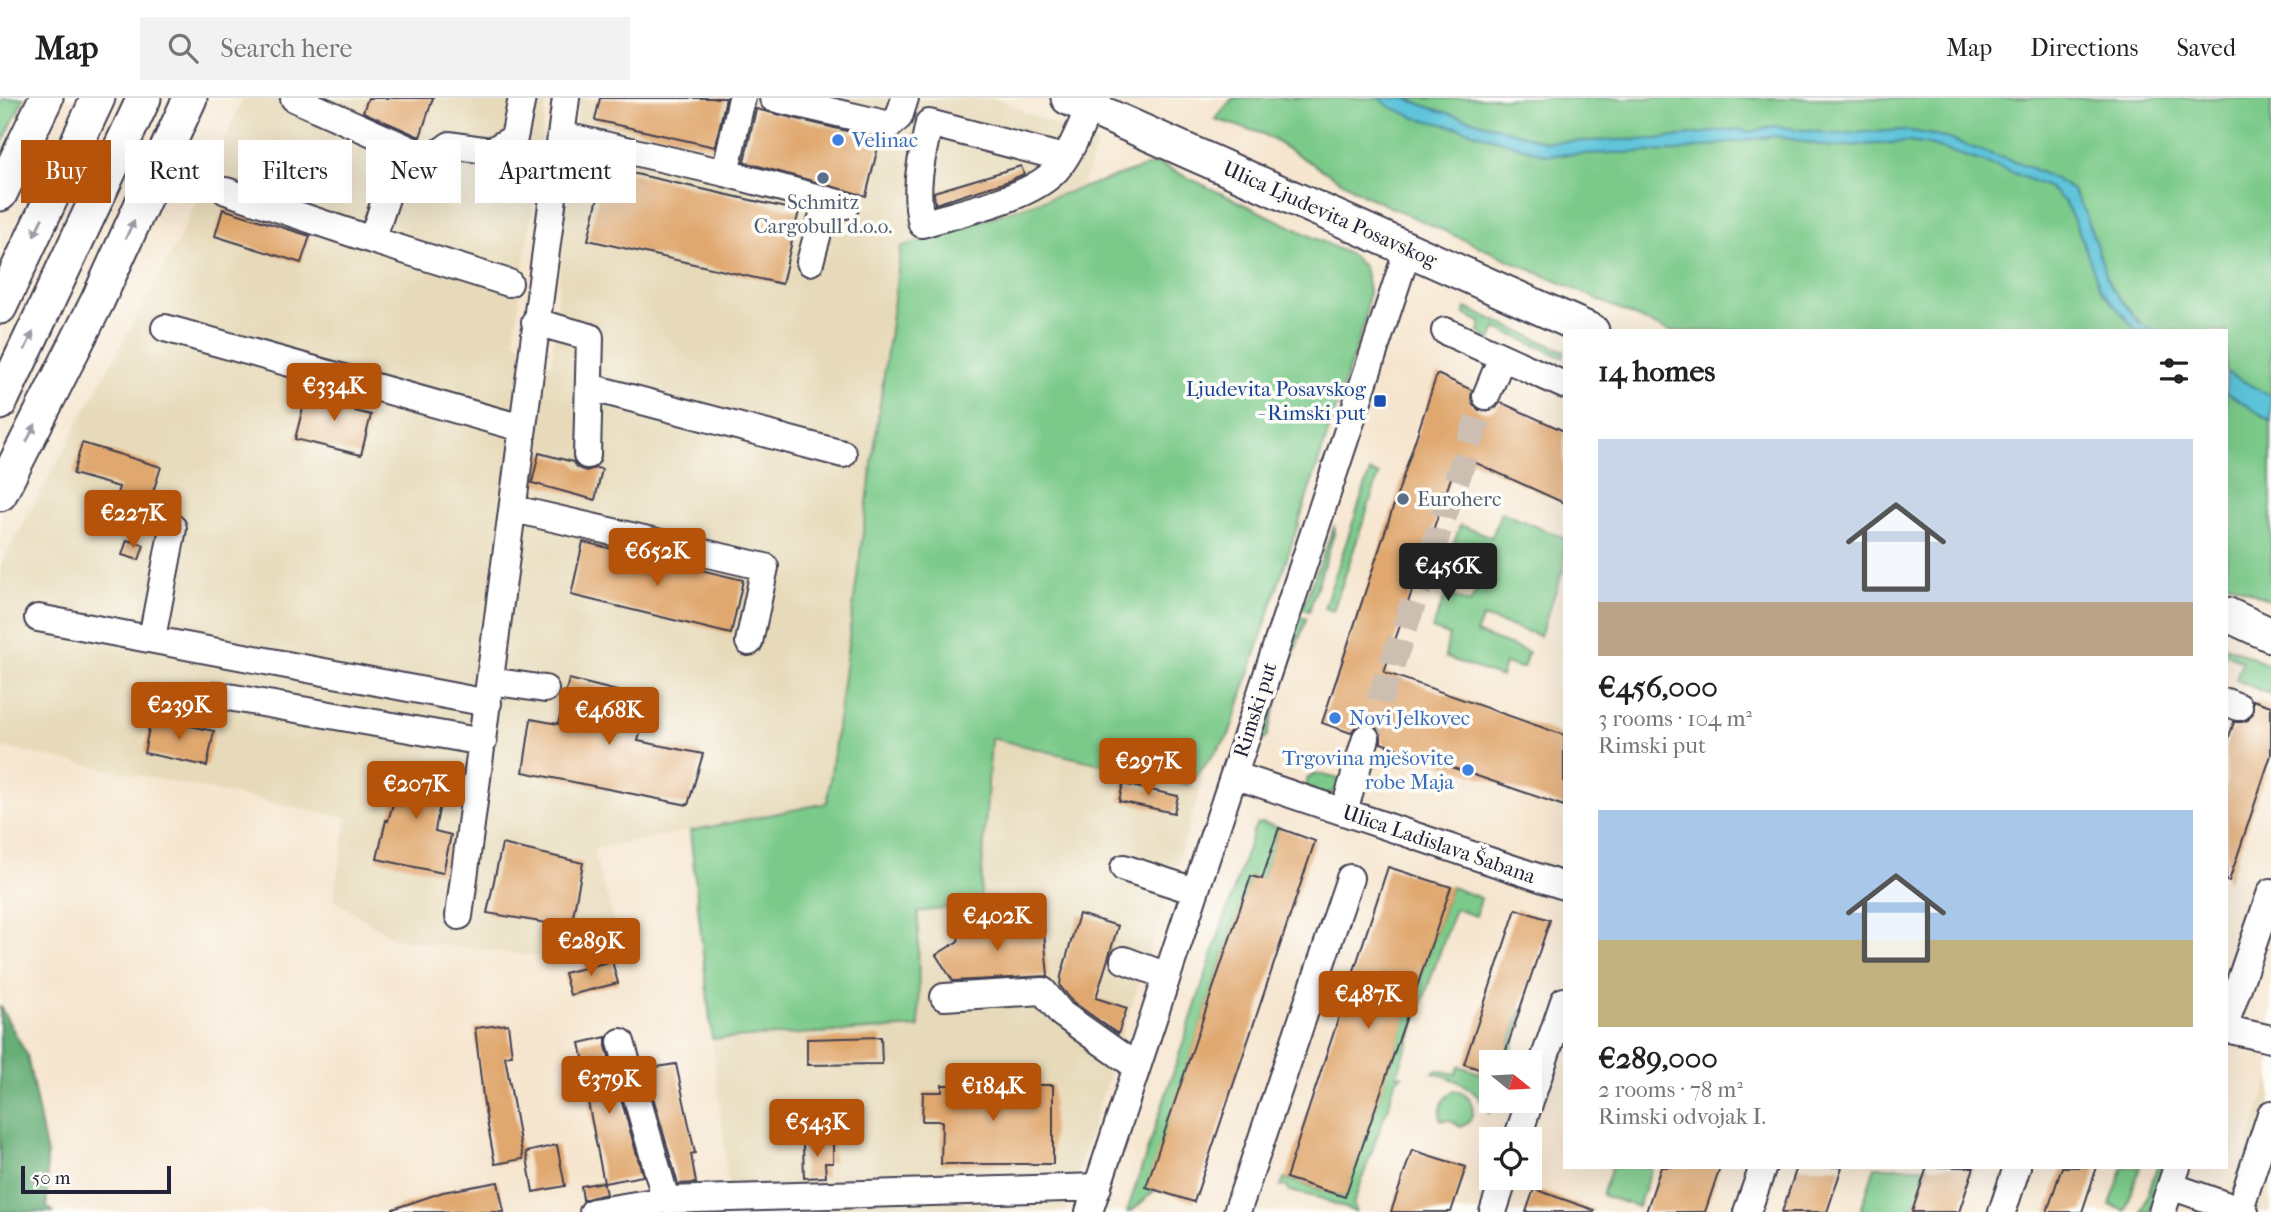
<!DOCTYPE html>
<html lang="en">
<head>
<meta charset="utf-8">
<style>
  :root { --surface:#fff; --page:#f2f2f2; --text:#222; --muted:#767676; --line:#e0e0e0; --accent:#b45309 }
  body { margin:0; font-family:"IM FELL French Canon",serif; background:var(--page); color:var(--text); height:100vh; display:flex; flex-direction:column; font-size:26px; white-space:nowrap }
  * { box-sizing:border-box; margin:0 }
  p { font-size:23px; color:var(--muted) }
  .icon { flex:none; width:38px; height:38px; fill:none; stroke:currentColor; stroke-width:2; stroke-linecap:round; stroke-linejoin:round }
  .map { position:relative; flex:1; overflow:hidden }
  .side { position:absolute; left:1563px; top:231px; width:665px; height:840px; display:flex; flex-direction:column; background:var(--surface); border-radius:0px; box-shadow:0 7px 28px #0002 }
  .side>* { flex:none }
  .banner { position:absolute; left:21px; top:42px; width:665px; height:63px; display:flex; gap:14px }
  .needle { width:46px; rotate:108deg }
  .fabs { position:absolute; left:1479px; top:952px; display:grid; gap:14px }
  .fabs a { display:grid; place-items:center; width:63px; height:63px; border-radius:0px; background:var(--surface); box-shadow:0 7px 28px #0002; font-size:35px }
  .scale { position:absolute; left:21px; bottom:18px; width:150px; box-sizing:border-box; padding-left:7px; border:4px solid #22223b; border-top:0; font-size:19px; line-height:24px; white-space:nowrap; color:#22223b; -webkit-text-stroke:5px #fdfcf7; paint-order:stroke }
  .price { position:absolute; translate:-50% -60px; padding:0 16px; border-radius:7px; background:var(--accent); color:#fff; font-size:23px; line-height:46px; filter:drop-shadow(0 2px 4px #0008) }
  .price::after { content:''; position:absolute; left:50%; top:42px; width:21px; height:16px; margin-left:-10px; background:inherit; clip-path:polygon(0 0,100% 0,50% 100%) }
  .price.active { background:#222; color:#fff }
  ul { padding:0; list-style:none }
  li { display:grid; align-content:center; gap:14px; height:371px; padding:0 35px }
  li span { display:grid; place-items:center; height:217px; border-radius:0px; color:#555 }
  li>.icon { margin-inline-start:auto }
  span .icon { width:126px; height:126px; fill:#fffc; stroke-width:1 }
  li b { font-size:30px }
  h2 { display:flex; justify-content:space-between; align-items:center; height:84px; padding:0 35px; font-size:30px }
  .pill { padding:0 24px; border-radius:0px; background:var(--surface); box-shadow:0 7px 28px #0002; font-size:24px; line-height:63px }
  .pill.active { background:var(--accent); color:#fff }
  header { display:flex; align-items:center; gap:42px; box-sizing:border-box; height:98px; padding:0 35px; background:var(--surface); border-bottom:2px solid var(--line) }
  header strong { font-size:33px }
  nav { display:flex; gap:38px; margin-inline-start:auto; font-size:24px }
  .search { width:490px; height:63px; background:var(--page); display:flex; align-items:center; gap:18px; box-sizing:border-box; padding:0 24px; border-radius:0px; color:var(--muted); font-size:26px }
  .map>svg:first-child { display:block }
  .built { fill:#e7daba }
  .green { fill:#7cca8a; stroke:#4f7662; stroke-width:2 }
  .forest { fill:#65ae76; stroke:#446858; stroke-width:2 }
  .water { fill:#5dc4da; stroke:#40738a; stroke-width:2 }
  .building { fill:#e0a76e }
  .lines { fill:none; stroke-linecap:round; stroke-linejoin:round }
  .minor-tunnel { stroke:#ccbfb2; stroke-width:26; stroke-dasharray:26 13; stroke-linecap:butt }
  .minor-casing { stroke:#423f51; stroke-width:30 }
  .major-casing { stroke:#423f51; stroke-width:37 }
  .minor { stroke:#fff; stroke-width:26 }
  .major { stroke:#fff; stroke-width:33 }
  .oneway { fill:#9c9ca7 }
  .shop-dot { fill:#3f7fe0; stroke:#fdfcf7; stroke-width:2.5 }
  .service-dot { fill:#5c6f8a; stroke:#fdfcf7; stroke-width:2.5 }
  .transit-dot { fill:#1a4fb4; stroke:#fdfcf7; stroke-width:2.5 }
  .labels { text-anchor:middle; stroke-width:7; stroke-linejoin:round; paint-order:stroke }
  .shop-label { font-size:21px; fill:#366cbe; stroke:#fdfcf7; text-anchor:start }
  .service-label { font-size:21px; fill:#4e5e75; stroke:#fdfcf7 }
  .street-label { font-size:21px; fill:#22223b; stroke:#fdfcf7 }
  .transit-label { font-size:21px; fill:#164399; stroke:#fdfcf7; text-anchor:end }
</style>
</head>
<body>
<header>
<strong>Map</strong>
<div class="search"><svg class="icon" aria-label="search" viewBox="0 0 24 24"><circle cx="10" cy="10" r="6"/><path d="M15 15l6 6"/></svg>Search here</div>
<nav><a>Map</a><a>Directions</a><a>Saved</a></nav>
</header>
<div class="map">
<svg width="2271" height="1114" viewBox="0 0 2271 1114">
  <rect width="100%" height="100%" fill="#fdfcf7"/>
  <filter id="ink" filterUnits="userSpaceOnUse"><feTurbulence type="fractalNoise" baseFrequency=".0143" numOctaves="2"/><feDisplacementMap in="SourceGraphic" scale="14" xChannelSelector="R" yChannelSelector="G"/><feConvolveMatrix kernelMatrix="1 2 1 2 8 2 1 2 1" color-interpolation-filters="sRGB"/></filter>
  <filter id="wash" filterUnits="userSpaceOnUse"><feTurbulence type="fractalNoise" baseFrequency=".00686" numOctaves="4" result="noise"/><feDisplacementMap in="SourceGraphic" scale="28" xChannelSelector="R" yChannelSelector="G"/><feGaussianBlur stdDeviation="1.57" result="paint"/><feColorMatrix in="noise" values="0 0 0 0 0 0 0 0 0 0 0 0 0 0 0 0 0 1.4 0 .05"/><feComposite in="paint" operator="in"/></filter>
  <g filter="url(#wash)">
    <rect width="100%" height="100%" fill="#f6e6d0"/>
    <path class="built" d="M243,0h304l-33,242 38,26 4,-58 23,-210h416l103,46 -17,45 -180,58 -74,557 -234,45 27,93 -68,16 -157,-19 -62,-40 14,-81 -347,-71v-181l178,-325z
      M991,640l210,50 -136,424h-414l78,-21 -17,-152 206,-13v-115l62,-8z
      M2271,977v137h-46z"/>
    <path class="green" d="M3,0h21l-24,50v-43z
      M1233,0h1038v503l-45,-20v-250h-558l-302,-135 -103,-62 -48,-15z
      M1157,65l194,92 13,12 5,23 -4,30 -136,415 -40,50 -198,-47 -11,165 -62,9 1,115 -207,12 -22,-208 137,-28 74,-556z
      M1466,210l98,43v7l-68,-30 -5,12 -12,-7 2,-11 -17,-8z
      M1370,374l9,3 -46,136 -9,-3z
      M1501,414l63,26v29l-24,69 -57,-19 -7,16 52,19 -5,16 -18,-4 -4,13 -56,-20 4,-22 -17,-6 14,-35 24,9 15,-32 -15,-6 -9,22 -20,-5 19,-57 32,12z
      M1334,429l1,4 -26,80 -7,-2z
      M1300,518l6,2v2l-26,71 -13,45 -6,7h-3z
      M2226,548l45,20v29l-35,-15 6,-19 -16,-7z
      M1315,675l28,7 -5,10 -14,5 -17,-8v-8z
      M1263,725l16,5 -17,51 -11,-3 -104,311 8,3 -24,22h-4l127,-383 3,-5z
      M1451,789l30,11 -5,18 -21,-7 -58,166h5c-16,13 -7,27 -17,39l-32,91 3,4 -1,3 -35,-14 -31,-7 -1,-4 -7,-1 3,-8 60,19z
      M1521,912l3,2 -16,50h-5z
      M1459,968l32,11v24h4l-6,12c-12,-24 -31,-34 -56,-40l4,-3 19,4z
      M1453,993c21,0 28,29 7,36l-9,-7h-10c-3,-13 2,-22 12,-29z
      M1612,1069h40l-14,40 -36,-12z
      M1875,1069h52l-15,45h-52z
      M2123,1069h17l-15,44 -15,-6z
      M2157,1069h8l-15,45h-8z"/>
    <path class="forest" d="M0,908l27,49 20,100v52l7,5h-54z"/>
    <path class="water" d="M1379,0h26l26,10 116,34 110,-3 81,-10 12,3 24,-6 59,8 71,-4 36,6 91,32 24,11 17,11 13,22 25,74 30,37 14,8h-17l-36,-41 -22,-58 -14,-30 -17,-15 -55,-22 -64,-20 -21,-3 -78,5 -55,-11 -98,15 -130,4 -91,-28 -40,-9 -26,-11z
      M2226,274l45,24v25l-45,-29z"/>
    <g id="blocks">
      <path class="building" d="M368,0h65l-13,39 -57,-25z
        M600,0h126l-11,49 -120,-27z
        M756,11l124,30 -14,57 -122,-34z
        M1021,68l3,8 -18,8 -71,22 -1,-12z
        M605,69l194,44 -17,73 -194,-44z
        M223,111l87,27 -9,27 -86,-27z
        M1437,276l35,16 -1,9 2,6 6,5 10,1 7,-3 4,-6 64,29v72l-105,-48 -75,217 180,63v71l-183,-63v-9l-4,-7 -6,-4h-9l-7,4 -4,6 -29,-10z
        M323,291l35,9 -3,13 16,4 -10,40 -66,-16 10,-39 15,3z
        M82,345l79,24 -15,47 -32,-10 5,-17 -46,-13z
        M539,355l34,9 5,6 8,3 10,-3 6,1 -7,31 -63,-17z
        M127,442l17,5 -5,15 -17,-5z
        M583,444l160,38 -12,54 -160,-39z
        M569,581l80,20 -11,42 65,13 -15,51 -165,-33 8,-53 27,5z
        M2253,602l18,6v49l-42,126h-3v-135l8,-24h8l6,-2 5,-7z
        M151,620l63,13 -7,35 -63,-13z
        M405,665l41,6 -11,62 16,4 -8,38 -66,-14 9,-39 2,1z
        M1123,686l55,12 -4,17 -55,-12z
        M1279,730l36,13 -121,361 -48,-15 105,-311 11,3z
        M502,746l81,19 -12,64 -84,-14z
        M1388,769l63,20 -106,310 -59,-19z
        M1516,811l34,11 -48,142h-11v11l-27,-9z
        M1079,816l39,12 -22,72 31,10 -9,26 -45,-32 -13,-16 1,-10z
        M1043,824l5,54 -95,5 -17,-26 22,-14 3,-12z
        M612,863l6,22 -48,12 -6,-22z
        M508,926l4,31 -7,1 18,103 -28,5 -11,-59 -9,-77z
        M606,939v9l37,130 -39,7 -16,-81 4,-1 -12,-58z
        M881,939l1,27 -75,1v-26z
        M676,966l19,89 -4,1 5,29 -18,1 -27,-94 3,-1 -4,-21z
        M942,987h111v79h-112l1,-43h-20l1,-29h19z
        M833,1045v20h-8l1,14 -22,1 -1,-34z
        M557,1047l8,41 -32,6 -7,-40z
        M1412,1052l54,17 -15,45h-60z
        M1661,1069h59l-15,45h-59z
        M1797,1069h45l-15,45h-45z
        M1927,1069h47l-15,45h-47z
        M2062,1069h35l-15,45h-35z
        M498,1084l6,30h-111v-3l50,-17z
        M603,1084l3,12 -23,6 -2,-14z
        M1534,1091l60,21v2h-68z"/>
    </g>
  </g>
  <g filter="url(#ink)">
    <use href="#blocks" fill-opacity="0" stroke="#423f51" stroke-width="2"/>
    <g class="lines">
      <path class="minor-tunnel" d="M1366,640l120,-342"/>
      <g class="minor-casing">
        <path id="minor" d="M294,0l137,61 19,-14 41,6 23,-13 8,-40
          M773,0l117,27 9,-8 6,-19
          M561,37l164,38 121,32
          M403,49l-31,93 137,43
          M1064,60l-135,-35c-7,34 -16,66 -7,101 38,-12 108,-25 134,-54 15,-17 24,-42 33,-62
          M725,75l17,-75
          M226,93l146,49
          M810,164l17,-62
          M535,224l55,15 -3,118
          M165,230l357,100
          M1445,233l119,54
          M589,289l254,67
          M1486,298l16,-39
          M514,411l251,58 -16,75
          M38,520l450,85
          M152,540l21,-110
          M491,583l54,8
          M217,597l266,47
          M2226,604l13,5
          M1234,677l330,111
          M1344,713l22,-73
          M1124,770l71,23
          M459,818l107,-818
          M1124,862l43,16
          M944,899l99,-6 19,23 75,53
          M2226,924l45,-130
          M2226,931l45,10
          M621,944l45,158
          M1517,1041l47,-138
          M2171,1088l74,26
          M2240,1111l31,-95
          M593,1114l73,-12 432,-13
          M1089,1114l319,-963
          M1237,1114l113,-334
          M1493,1114l11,-34
          M1747,1114l16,-45
          M2002,1114l15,-45
          M2162,1114l15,-45"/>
      </g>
      <g class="major-casing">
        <path id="major" d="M1068,0l524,233
          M0,96l46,-96
          M0,209l98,-209
          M0,305l144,-305
          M0,396l98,-194 92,-202
          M2226,516l45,21"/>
      </g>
      <use href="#minor" class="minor"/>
      <use href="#major" class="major"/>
    </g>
    <defs><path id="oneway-solid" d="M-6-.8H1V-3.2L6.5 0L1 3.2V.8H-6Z" transform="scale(1.75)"/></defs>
    <g class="oneway">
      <use href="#oneway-solid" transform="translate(38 129) rotate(116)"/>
      <use href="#oneway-solid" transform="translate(130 131) rotate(-65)"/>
      <use href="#oneway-solid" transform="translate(29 243) rotate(-65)"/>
      <use href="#oneway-solid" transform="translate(31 335) rotate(-63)"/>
    </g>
  </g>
  <g class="shop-dot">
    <circle cx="838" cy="42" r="7"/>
    <circle cx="1335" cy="620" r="7"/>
    <circle cx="1468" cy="672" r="7"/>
  </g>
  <g class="service-dot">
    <circle cx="823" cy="80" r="7"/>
    <circle cx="1403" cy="401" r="7"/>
  </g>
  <rect class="transit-dot" x="1373" y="296" width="14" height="14" rx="3.5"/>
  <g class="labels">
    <g class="shop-label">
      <text x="852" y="49">Velinac</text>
      <text x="1349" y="627">Novi Jelkovec</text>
      <text x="1454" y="667" text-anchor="end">Trgovina mješovite<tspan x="1454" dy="24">robe Maja</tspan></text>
    </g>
    <g class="service-label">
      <text x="823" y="111">Schmitz<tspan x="823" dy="24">Cargobull d.o.o.</tspan></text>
      <text x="1417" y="408" text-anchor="start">Euroherc</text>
    </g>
    <g class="street-label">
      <text transform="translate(1330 116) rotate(24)" y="7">Ulica Ljudevita Posavskog</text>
      <text transform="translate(1255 612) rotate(-72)" y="7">Rimski put</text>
      <text transform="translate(1439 746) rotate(19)" y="7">Ulica Ladislava Šabana</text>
    </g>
    <g class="transit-label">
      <text x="1366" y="298">Ljudevita Posavskog<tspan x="1366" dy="24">- Rimski put</tspan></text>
    </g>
  </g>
</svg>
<div class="fabs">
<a><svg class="needle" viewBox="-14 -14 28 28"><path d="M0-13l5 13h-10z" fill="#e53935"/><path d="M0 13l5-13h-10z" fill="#767676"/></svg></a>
<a><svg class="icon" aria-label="locate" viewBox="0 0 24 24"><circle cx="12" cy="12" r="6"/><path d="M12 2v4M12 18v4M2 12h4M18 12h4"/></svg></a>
</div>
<div class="scale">50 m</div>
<b class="price" style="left:334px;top:325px">€334K</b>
<b class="price" style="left:133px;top:452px">€227K</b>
<b class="price" style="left:657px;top:490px">€652K</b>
<b class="price active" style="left:1448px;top:505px">€456K</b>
<b class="price" style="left:179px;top:644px">€239K</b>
<b class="price" style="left:609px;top:649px">€468K</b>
<b class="price" style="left:1148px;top:700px">€297K</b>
<b class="price" style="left:416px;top:723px">€207K</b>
<b class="price" style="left:997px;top:855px">€402K</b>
<b class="price" style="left:591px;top:880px">€289K</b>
<b class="price" style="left:1368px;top:933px">€487K</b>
<b class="price" style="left:609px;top:1018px">€379K</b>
<b class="price" style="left:993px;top:1025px">€184K</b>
<b class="price" style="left:817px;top:1061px">€543K</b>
<div class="banner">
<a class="pill active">Buy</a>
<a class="pill">Rent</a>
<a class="pill">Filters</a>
<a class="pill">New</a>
<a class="pill">Apartment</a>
</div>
<section class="side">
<h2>14 homes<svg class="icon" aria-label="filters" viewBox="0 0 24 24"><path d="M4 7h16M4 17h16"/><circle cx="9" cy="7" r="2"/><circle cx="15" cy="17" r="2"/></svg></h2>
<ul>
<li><span style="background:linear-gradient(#c9d6e8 75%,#b9a48a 0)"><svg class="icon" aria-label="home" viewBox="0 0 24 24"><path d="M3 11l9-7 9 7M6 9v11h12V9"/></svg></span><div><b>€456,000</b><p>3 rooms · 104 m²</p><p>Rimski put</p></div></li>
<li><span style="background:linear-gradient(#a9c7e8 60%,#c2b280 0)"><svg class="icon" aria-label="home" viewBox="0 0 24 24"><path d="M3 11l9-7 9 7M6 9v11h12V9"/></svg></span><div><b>€289,000</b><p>2 rooms · 78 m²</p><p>Rimski odvojak I.</p></div></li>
</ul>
</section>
</div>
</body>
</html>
